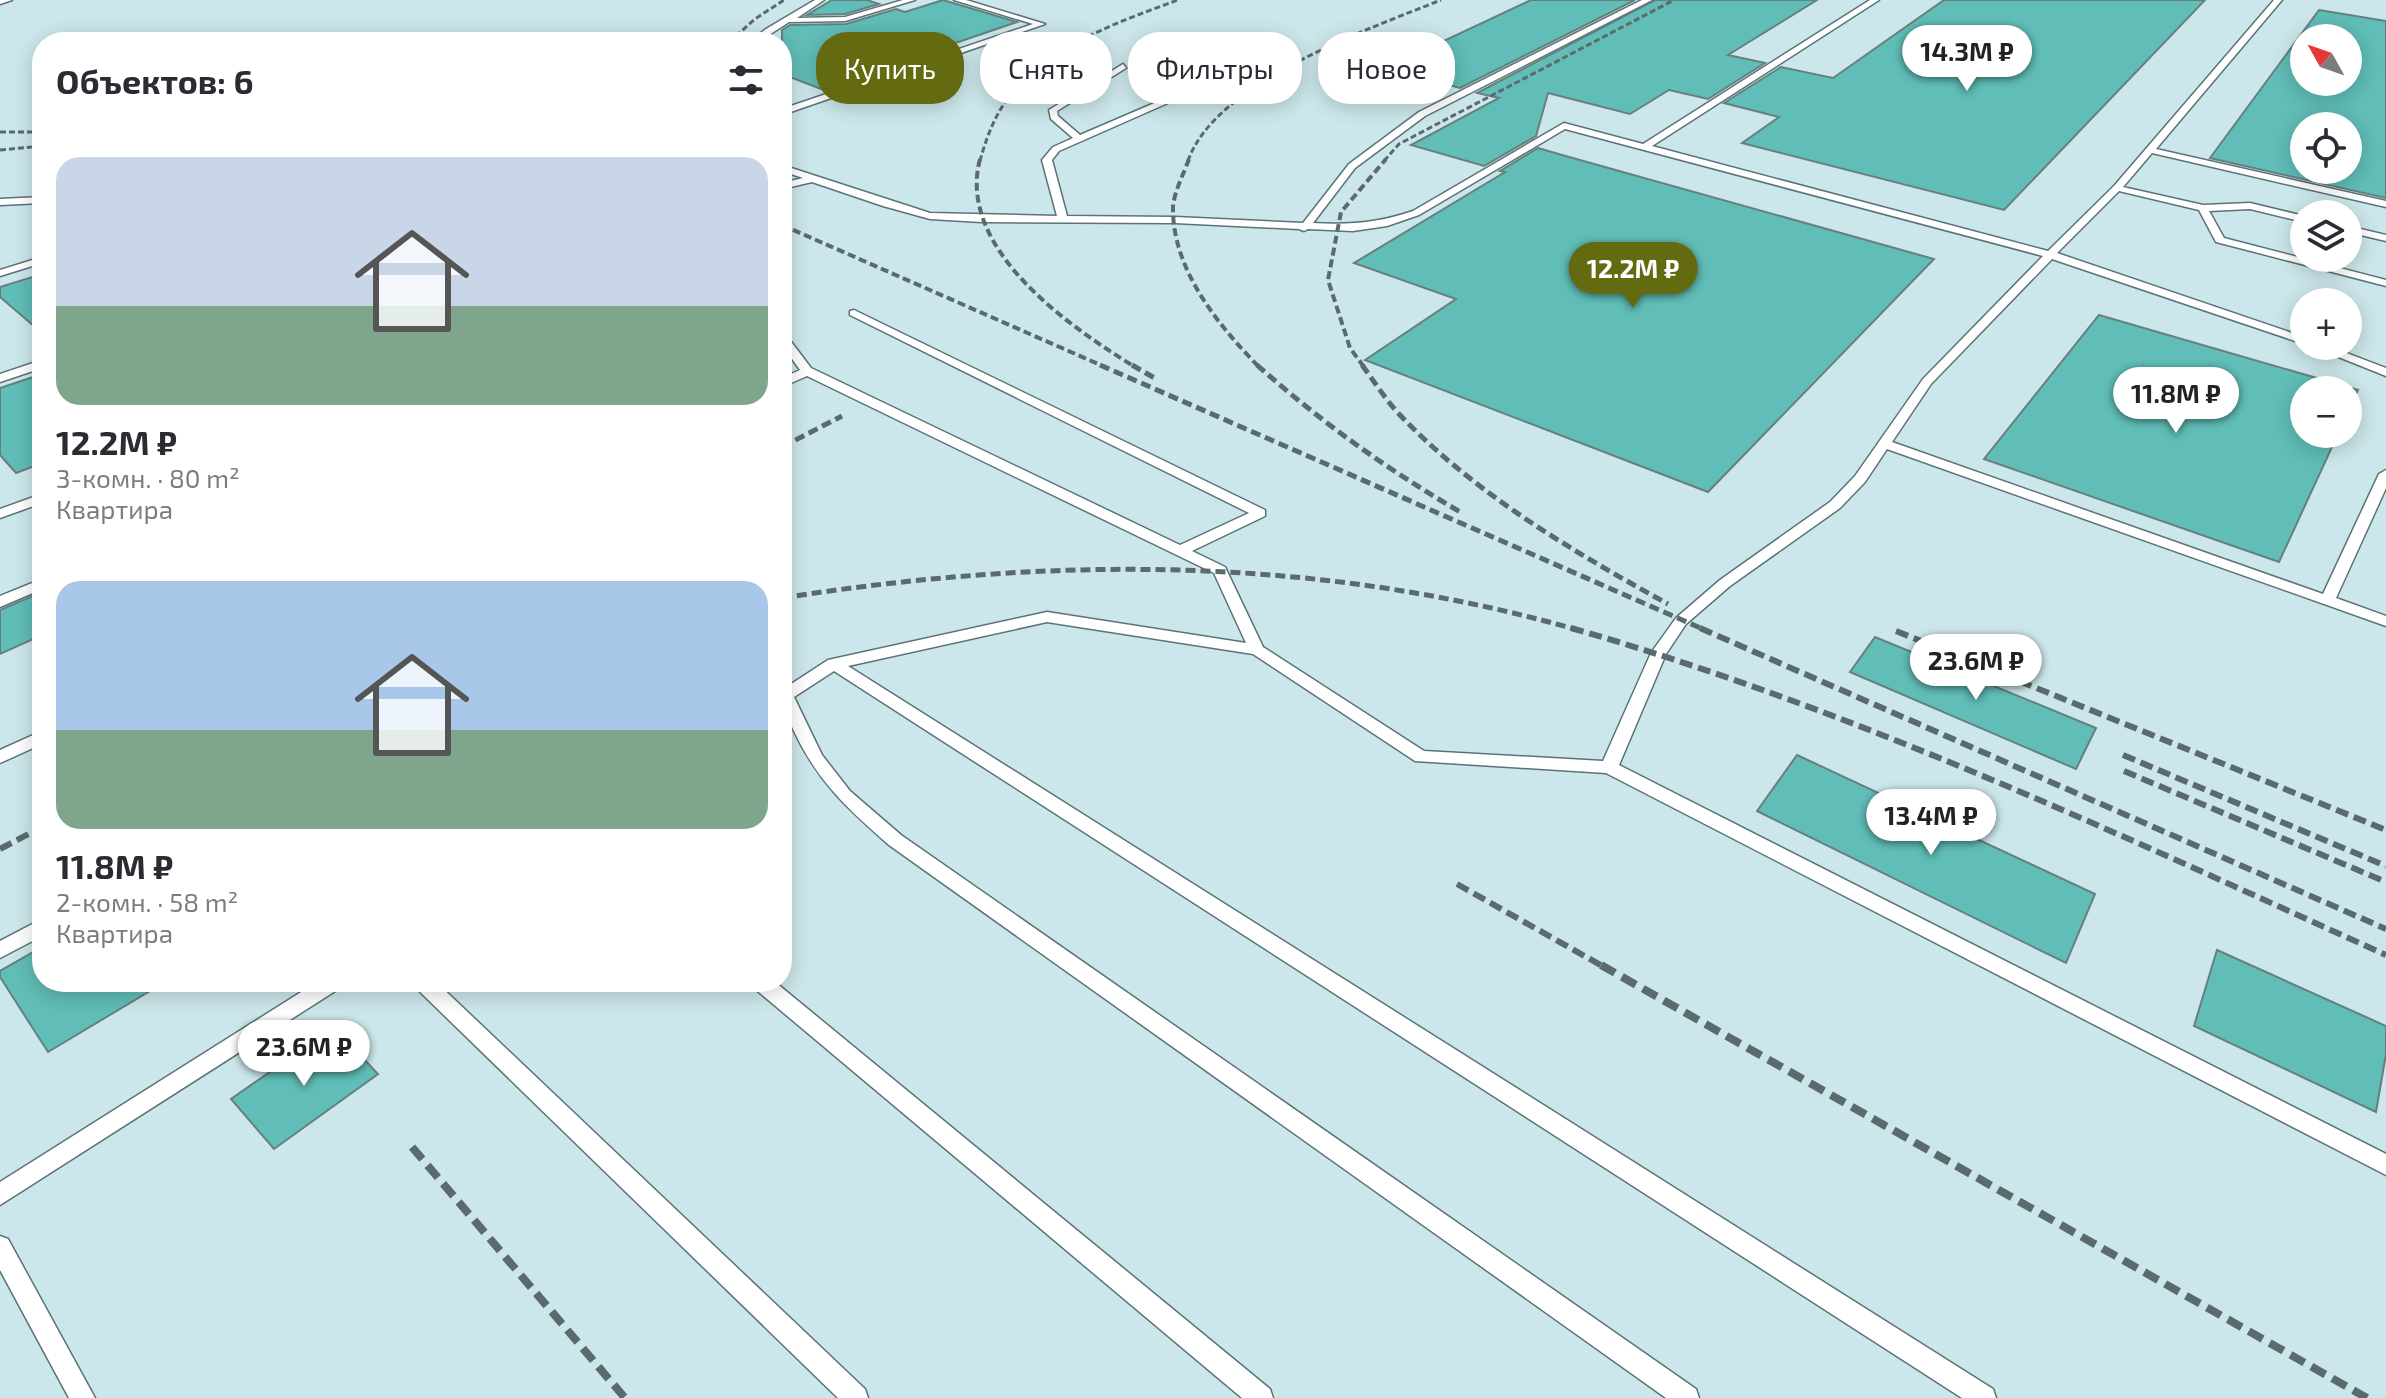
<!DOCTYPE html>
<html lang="ru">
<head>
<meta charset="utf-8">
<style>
  :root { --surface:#fff; --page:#f2f2f3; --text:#2b2b33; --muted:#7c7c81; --accent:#636a0f }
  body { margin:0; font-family:"Exo 2",sans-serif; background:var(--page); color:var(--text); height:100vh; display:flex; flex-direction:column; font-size:30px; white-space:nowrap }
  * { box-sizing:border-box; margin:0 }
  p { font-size:26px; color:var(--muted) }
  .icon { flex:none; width:44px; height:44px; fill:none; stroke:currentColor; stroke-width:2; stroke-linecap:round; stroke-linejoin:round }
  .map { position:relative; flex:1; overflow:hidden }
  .drawer { position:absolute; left:32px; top:32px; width:760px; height:960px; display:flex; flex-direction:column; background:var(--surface); border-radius:32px; box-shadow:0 4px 20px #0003 }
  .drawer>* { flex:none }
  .hud { position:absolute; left:816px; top:32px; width:760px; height:72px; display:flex; gap:16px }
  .needle { width:52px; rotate:310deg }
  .tools { position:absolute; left:2290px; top:24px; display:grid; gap:16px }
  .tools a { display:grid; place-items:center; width:72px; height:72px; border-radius:50%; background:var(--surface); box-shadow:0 4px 20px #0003; font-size:40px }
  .price { position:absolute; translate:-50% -68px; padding:0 18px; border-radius:28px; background:#fff; color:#222; font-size:26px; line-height:52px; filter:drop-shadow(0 2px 4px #0008) }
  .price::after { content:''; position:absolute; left:50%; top:48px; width:24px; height:18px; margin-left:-12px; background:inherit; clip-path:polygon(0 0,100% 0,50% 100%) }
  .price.active { background:var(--accent); color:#fff }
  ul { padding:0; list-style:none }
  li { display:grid; align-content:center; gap:16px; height:424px; padding:0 24px }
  li span { display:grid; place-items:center; height:248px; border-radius:24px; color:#555 }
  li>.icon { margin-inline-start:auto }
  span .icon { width:144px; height:144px; fill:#fffc; stroke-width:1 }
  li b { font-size:34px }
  h2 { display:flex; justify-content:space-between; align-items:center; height:96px; padding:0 24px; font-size:34px }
  .tag { padding:0 28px; border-radius:32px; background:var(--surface); box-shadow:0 4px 20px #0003; font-size:28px; line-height:72px }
  .tag.active { background:var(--accent); color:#fff }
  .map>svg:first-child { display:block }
  .building { fill:#60bdb7; stroke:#67807e; stroke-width:2; fill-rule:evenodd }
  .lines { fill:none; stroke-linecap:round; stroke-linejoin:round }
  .lane-casing { stroke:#5b7377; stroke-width:3 }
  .lane { fill:#fff; fill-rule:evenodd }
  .rail-far4 { stroke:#5b6b6d; stroke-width:3; stroke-dasharray:6 3; stroke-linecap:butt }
  .rail-far3 { stroke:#5b6b6d; stroke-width:4; stroke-dasharray:8 4; stroke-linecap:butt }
  .rail-far2 { stroke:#5b6b6d; stroke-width:5; stroke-dasharray:10 5; stroke-linecap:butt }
  .rail-far1 { stroke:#5b6b6d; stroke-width:6; stroke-dasharray:13 6; stroke-linecap:butt }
  .rail { stroke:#5b6b6d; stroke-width:8; stroke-dasharray:16 8; stroke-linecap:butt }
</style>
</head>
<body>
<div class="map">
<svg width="2386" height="1398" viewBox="0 0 2386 1398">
  <rect width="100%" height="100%" fill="#cce7eb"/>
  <path class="building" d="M832,0h35l12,4 -34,10 -38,1z
    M943,0l74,22 -196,67 -39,-15v-44l8,-5 56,-1 50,-15 9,3z
    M1531,0h104l-175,88 -74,-20z
    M1655,0h162l-89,55 37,8 -57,36 -39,-9 -39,24 -82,-21 -12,43 -52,30 -73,-21 88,-47 -22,-5z
    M1944,0h261l-201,210 -262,-67 37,-26 -55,-14 57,-36 52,11z
    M2319,10l67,11v177l-176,-40zM2304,38h44v44h-44zM2304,126h44v44h-44z
    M1538,148l24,7 372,104 -226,233 -343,-132 91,-61 -102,-36 151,-91 -5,-1z
    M42,274v59l-42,-36v-10z
    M2099,315l259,75 -10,21v-21h-44v44h34l-59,128 -295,-103z
    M42,374v89l-26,10 -16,-18v-67z
    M42,592v43l-42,19v-44z
    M1875,637l221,91 -20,41 -226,-97z
    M1797,755l298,139 -29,69 -309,-152z
    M42,947v35h123l-117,70 -48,-75v-6z
    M2217,950l169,76v28l-10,58 -182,-86z
    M334,1027l44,47 -104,75 -43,-50z"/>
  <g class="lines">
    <g class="lane-casing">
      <path id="lane" d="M0,0h12l-12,4z
        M815,0h9l-27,18 48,-1 58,-17h12l-70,21 -56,1 -31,20h-9l17,-13z
        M954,0h12l79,24 -263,91v-6l251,-85z
        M1642,0h10l-227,116 -70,52 -42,55c36,2 65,0 100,-12l151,-88 79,21 227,-144h9l-227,146 396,105 66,-65 160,-186h8l-126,149 230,52v6l-234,-54 -29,34 80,18 47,-2 54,13v6l-54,-13 -41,2 15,27 162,42v6l-170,-44 -17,-32 -80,-19 -62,62 247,84v7l-252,-85 -121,125 -39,58 431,152 56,-120 7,-4v18l-50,110 50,18v10l-499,-177 -22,33 -25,26 -110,78 -44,38 -20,30 -47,111 767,389v21l-780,-402 -191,-12 -162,-107 -206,-32 -199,44 1145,723 3,9h-34l-1128,-727 -40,26 28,58 28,36 51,44 795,554 3,9h-33l-777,-553c-42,-37 -71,-63 -95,-114 -7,-15 -12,-25 -12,-41l46,-30 219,-48 199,31 -32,-70 -407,-197 -25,11v-9l18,-8 -18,-25v-11l4,1 25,33 369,177 69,-32 -399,-198v-4l4,-1 411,200v6l-73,35 33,16 38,80 161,104 179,10 48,-108 25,-35 44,-38 110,-78 25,-26 68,-97 120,-123 -478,-127 -146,86 -32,11 -34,5 -45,-2 -4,2 -5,-2 -124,-6 -193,-1 -52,-3 -47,-13 -71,-24 -30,7v-6l21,-5 -21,-7v-6l148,48 127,3 -15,-56 11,-13 20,-9 -22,-19 -2,-9 74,-46 3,4 -69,43 1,5 22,19 133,-57 7,2 -161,71 -7,9 15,56 108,1 128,6 46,-59 70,-52z
        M42,197v6l-42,2v-6z
        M2348,226l38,9v6l-38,-9z
        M42,257v6l-42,13v-6z
        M2311,346h17l58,22v8z
        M42,360v8l-42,14v-8z
        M42,494v9l-42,15v-9z
        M42,579v10l-42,18v-11z
        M42,731v13l-42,19v-13z
        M42,919v17l-42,22v-17z
        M317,982h26l-3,6 -340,217v-23z
        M413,982h23l429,407 3,9h-30l-422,-410z
        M751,982h24l495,407 3,9h-31l-488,-410z
        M0,1236l8,3 87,159h-26l-69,-128z"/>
    </g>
    <use href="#lane" class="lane"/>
    <path class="rail-far4" d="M729,42l26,-23 29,-19
      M0,132h42
      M0,150l42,-4
      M980,161c5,-19 13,-41 24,-57 38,-56 114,-82 174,-104
      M1188,161c27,-79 181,-132 253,-161
      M1384,161l15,-17 275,-144"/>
    <path class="rail-far3" d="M980,159c-24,90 90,168 155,208
      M1189,159c-5,14 -15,33 -16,48 -1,62 45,118 86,160
      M782,225l323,142
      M1364,367l-14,-19 -22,-68 13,-68 45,-53"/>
    <path class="rail-far2" d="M1100,365l605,265
      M1132,365l26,15
      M1257,365c64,57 131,105 205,148
      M1362,365c12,16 23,34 37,49 76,80 173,137 269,190
      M782,447l60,-31
      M782,598c268,-42 533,-43 796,32"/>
    <path class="rail-far1" d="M1571,628c283,81 547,206 815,327
      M1700,628l686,301
      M1896,631l490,199
      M2123,755l263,111
      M2124,771l262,111
      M0,849l42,-22
      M1457,884l147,83"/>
    <path class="rail" d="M1601,965l766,433
      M412,1147l213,251"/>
  </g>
</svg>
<div class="tools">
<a><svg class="needle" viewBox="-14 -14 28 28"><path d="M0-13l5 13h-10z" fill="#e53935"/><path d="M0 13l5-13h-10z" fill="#7c7c81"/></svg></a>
<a><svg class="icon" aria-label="locate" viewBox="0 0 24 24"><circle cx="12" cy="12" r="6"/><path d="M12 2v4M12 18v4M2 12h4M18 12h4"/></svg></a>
<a><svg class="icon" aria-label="layers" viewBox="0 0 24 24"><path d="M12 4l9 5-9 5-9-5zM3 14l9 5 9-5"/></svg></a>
<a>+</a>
<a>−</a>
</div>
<b class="price" style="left:1967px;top:93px">14.3M ₽</b>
<b class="price active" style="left:1633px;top:310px">12.2M ₽</b>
<b class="price" style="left:2176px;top:435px">11.8M ₽</b>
<b class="price" style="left:1976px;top:702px">23.6M ₽</b>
<b class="price" style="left:1931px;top:857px">13.4M ₽</b>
<b class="price" style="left:304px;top:1088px">23.6M ₽</b>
<div class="hud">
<a class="tag active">Купить</a>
<a class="tag">Снять</a>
<a class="tag">Фильтры</a>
<a class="tag">Новое</a>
</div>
<section class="drawer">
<h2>Объектов: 6<svg class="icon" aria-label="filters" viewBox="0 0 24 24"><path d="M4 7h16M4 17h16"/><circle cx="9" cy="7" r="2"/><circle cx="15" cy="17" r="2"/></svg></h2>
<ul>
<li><span style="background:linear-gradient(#c9d6e8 60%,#7fa58c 0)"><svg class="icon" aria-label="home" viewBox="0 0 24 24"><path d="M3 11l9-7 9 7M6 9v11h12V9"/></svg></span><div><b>12.2M ₽</b><p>3-комн. · 80 m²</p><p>Квартира</p></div></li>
<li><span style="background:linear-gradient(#a9c7e8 60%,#7fa58c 0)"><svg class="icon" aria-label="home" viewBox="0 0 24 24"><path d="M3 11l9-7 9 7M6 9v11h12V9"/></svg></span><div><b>11.8M ₽</b><p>2-комн. · 58 m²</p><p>Квартира</p></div></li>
</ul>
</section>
</div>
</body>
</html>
